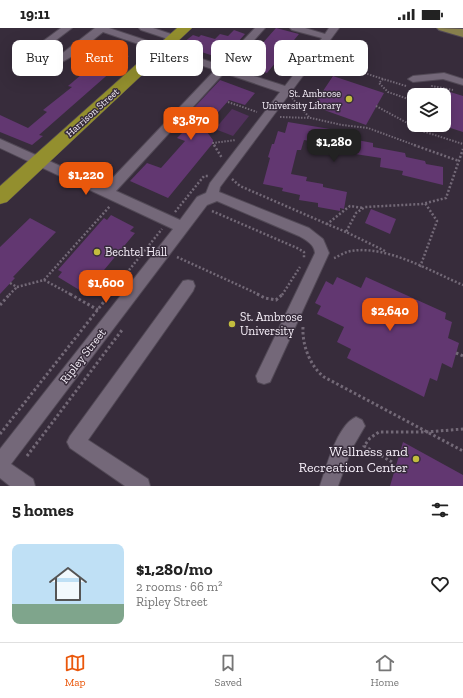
<!DOCTYPE html>
<html lang="en">
<head>
<meta charset="utf-8">
<style>
  :root { --surface:#fff; --page:#f6f6f6; --text:#222; --muted:#767676; --line:#e0e0e0; --accent:#ea580c }
  body { margin:0; font-family:"Zilla Slab",serif; background:var(--page); color:var(--text); height:100vh; display:flex; flex-direction:column; font-size:15px; white-space:nowrap }
  * { box-sizing:border-box; margin:0 }
  p { font-size:13px; color:var(--muted) }
  .icon { flex:none; width:22px; height:22px; fill:none; stroke:currentColor; stroke-width:2; stroke-linecap:round; stroke-linejoin:round }
  .map { position:relative; height:458px; overflow:hidden }
  .details { display:flex; flex-direction:column; background:var(--surface); flex:1 }
  .details>* { flex:none }
  .banner { position:absolute; left:12px; top:12px; width:439px; height:36px; display:flex; gap:8px }
  .fabs { position:absolute; left:407px; top:60px; display:grid; gap:8px }
  .fabs a { display:grid; place-items:center; width:44px; height:44px; border-radius:8px; background:var(--surface); box-shadow:0 4px 16px #0002; font-size:20px }
  .price { position:absolute; translate:-50% -34px; padding:0 9px; border-radius:8px; background:var(--accent); color:#fff; font-size:13px; line-height:26px; filter:drop-shadow(0 1px 2px #0008) }
  .price::after { content:''; position:absolute; left:50%; top:24px; width:12px; height:9px; margin-left:-6px; background:inherit; clip-path:polygon(0 0,100% 0,50% 100%) }
  .price.on { background:#222; color:#fff }
  ul { padding:0; list-style:none }
  li { display:flex; align-items:center; gap:12px; height:100px; padding:0 12px }
  li span { display:grid; place-items:center; flex:none; width:112px; height:80px; border-radius:8px; color:#555 }
  li>.icon { margin-inline-start:auto }
  span .icon { width:48px; height:48px; fill:#fffc; stroke-width:1 }
  li b { font-size:17px }
  h2 { display:flex; justify-content:space-between; align-items:center; height:48px; padding:0 12px; font-size:17px }
  .pill { padding:0 14px; border-radius:8px; background:var(--surface); box-shadow:0 4px 16px #0002; font-size:14px; line-height:36px }
  .pill.on { background:var(--accent); color:#fff }
  .status { display:flex; justify-content:space-between; align-items:center; height:28px; padding:0 20px; background:var(--surface); direction:ltr }
  .status svg { height:11px; fill:currentColor }
  .tab-bar { display:flex; justify-content:space-around; align-items:center; height:56px; border-top:1px solid var(--line); background:var(--surface); font-size:11px; color:var(--muted) }
  .tab-bar a { display:grid; justify-items:center; gap:2px }
  .tab-bar .on { color:var(--accent) }
  .map>svg:first-child { display:block }
  .green { fill:#52315d }
  .building { fill:#623771 }
  .lines { fill:none; stroke-linecap:round; stroke-linejoin:round }
  .minor-casing { stroke:#524956; stroke-width:2 }
  .major-casing { stroke:#524956; stroke-width:2 }
  .highway-casing { stroke:#524956; stroke-width:1 }
  .path-far2 { stroke:#736977; stroke-width:2; stroke-dasharray:1.5 1.5; stroke-linecap:butt }
  .path-far1 { stroke:#736977; stroke-width:2.5; stroke-dasharray:2 2; stroke-linecap:butt }
  .path { stroke:#736977; stroke-width:3; stroke-dasharray:2.5 2.5; stroke-linecap:butt }
  .minor { fill:#746879; fill-rule:evenodd }
  .major { fill:#877f4c; fill-rule:evenodd }
  .highway { fill:#938f2e; fill-rule:evenodd }
  .poi-dot { fill:#c3bd3e; stroke:#372c3b; stroke-width:1.5 }
  .labels { text-anchor:middle; stroke-width:3; stroke-linejoin:round; paint-order:stroke }
  .far-poi-label { font-size:10px; fill:#f6eff9; stroke:#372c3b; text-anchor:end }
  .far-street-label { font-size:10px; fill:#f6eff9; stroke:#372c3b }
  .poi-label { font-size:12px; fill:#f6eff9; stroke:#372c3b; text-anchor:start }
  .street-label { font-size:12px; fill:#f6eff9; stroke:#372c3b }
  .near-poi-label { font-size:14px; fill:#f6eff9; stroke:#372c3b; text-anchor:end }
</style>
</head>
<body>
<div class="status"><b>19:11</b><svg viewBox="0 0 49 12"><path d="M0 12V9h3v3zM5 12V6h3v6zM10 12V3h3v9zM15 12V0h3v12zM26 1h20v11H26zM47 4h2v5h-2z"/></svg></div>
<div class="map">
<svg width="463" height="458" viewBox="0 0 463 458">
  <rect width="100%" height="100%" fill="#372c3b"/>
  <path class="green" d="M232,81l17,7 -16,20 -18,-7z"/>
  <path class="building" d="M276,0l23,6 -32,39 -32,-10 10,-10 7,2z
    M234,2l11,4 -22,25 -43,-14 13,-10 6,2 2,-2 14,4 5,-5 8,2z
    M92,15l37,13 -90,79 4,1 -11,9 -32,-13v-17l28,13 19,-16 -4,-2 29,-23 -4,-1 26,-22 -20,-7z
    M333,48l51,17 -18,32 -53,-19z
    M220,52l35,13 -10,12 -16,-5 -25,28 9,12v3l-45,55 -38,-17 17,-18 14,5 24,-27 -8,-3 8,-8 -8,-4z
    M444,62l19,6v36l-19,-6z
    M288,94l72,12 -3,6 16,3v4l32,6 1,4 19,4 1,3 17,3v18l-41,-10 1,-4 -23,-4 1,-9 -26,-4v-3l-20,-3v-3l-31,-5 -3,10h-4l-6,24 16,3 -1,4 17,3v3l24,5 -3,17 -4,-1v3l-22,-4v-4l-19,-3 1,-5 -18,-4 1,-3 -20,-4 7,-26 -2,-1 4,-13h2l4,-13 7,2z
    M371,181l25,10 -6,15 -25,-11z
    M111,187l23,12 -4,4 5,2 -46,55 -3,-2 -5,5 -23,-14 4,-5 -4,-2 46,-52 3,2z
    M30,190l26,14 -43,45 2,1 -15,16v-47z
    M337,249l24,11 5,-11 80,36 -1,6 7,3 -4,16 11,5 -7,25 -10,-5 -5,18 -7,-3 -6,19 -77,-39 4,-9 -14,-7 7,-15 -27,-13 4,-8 -6,-3 11,-22 7,4z
    M403,414l60,33v11h-73z"/>
  <g class="lines">
    <g class="minor-casing">
      <path id="minor" d="M61,0h11l-33,25v4l5,3 11,-1 40,-31h14l111,37 35,-37h10l-36,40 56,18 37,-48 -30,-8 -2,-2h15l20,6 4,-6h10l-14,19 7,6 -2,2 -3,1 -7,-3 -100,134 -1,5 90,36 14,11 6,14 -59,129 -6,2 -6,-2 -2,-6 59,-123c-1,-9 -9,-13 -16,-17l-82,-35 -10,4 -196,259 22,15 2,7h-25l-10,-8v-29l173,-220 -173,-81v-9l105,47 110,-116 -112,-38c-17,13 -54,51 -74,26l2,-8zM224,45l56,19 -70,91 -4,10 -9,4 -17,23 -64,-29z
        M139,0h14l24,8 2,2 -5,3 -33,-11z
        M444,45l19,6v6l-20,-6 -30,3 -5,-3 5,-3z
        M188,252l5,1 2,5 -2,5 -105,149 60,39 2,7h-25l-55,-38 -3,-6 3,-6 113,-155z
        M356,389l6,3 3,6 -14,24 -13,36h-18c6,-18 17,-61 36,-69z"/>
    </g>
    <g class="major-casing">
      <path id="major" d="M437,0l26,1v8l-24,-7z"/>
    </g>
    <g class="highway-casing">
      <path id="highway" d="M177,0h15l-185,174 -7,2v-18z"/>
    </g>
    <path class="path-far2" d="M285,24l17,4
      M330,34l53,17
      M406,58l-23,-7 -4,4 9,9 26,9
      M414,61l15,4
      M428,67l4,-9 21,4
      M292,70l18,20
      M228,74l29,10
      M376,78l46,25 41,13
      M280,89l31,1 31,7 26,3 49,18
      M215,118l-2,-3 23,-3"/>
    <path class="path-far1" d="M214,117l8,13
      M414,117l45,16
      M232,151l8,7 87,38
      M212,183l85,37 7,4v7
      M175,184l29,-36h4
      M346,204l-19,-8 23,-18 13,2
      M385,223l-39,-19 10,-19 9,-6 57,-3 24,-6 17,-49
      M177,229l83,38
      M334,230c5,-2 11,-6 17,-7 36,-6 79,20 112,34
      M420,239l17,-46 -12,-18
      M44,252l66,-74
      M10,255l7,4 27,-7 28,15
      M9,267l8,-8
      M109,267l53,-66
      M282,267l18,-28"/>
    <path class="path" d="M70,266l28,16
      M257,266l8,4 11,2 7,-6
      M0,277l10,-11
      M303,299c-1,18 7,39 21,50l139,74
      M456,325l7,3
      M0,406l110,-140
      M27,428l95,-126
      M392,434l-28,-16 6,-8 9,-6h47l37,-3"/>
    <use href="#minor" class="minor"/>
    <use href="#major" class="major"/>
    <use href="#highway" class="highway"/>
  </g>
  <g class="poi-dot">
    <circle cx="349" cy="71" r="4"/>
    <circle cx="97" cy="224" r="4"/>
    <circle cx="232" cy="296" r="4"/>
    <circle cx="416" cy="431" r="4"/>
  </g>
  <g class="labels">
    <g class="far-poi-label">
      <text x="341" y="69">St. Ambrose<tspan x="341" dy="12">University Library</tspan></text>
    </g>
    <g class="far-street-label">
      <text transform="translate(92 84) rotate(-42)" y="4">Harrison Street</text>
    </g>
    <g class="poi-label">
      <text x="105" y="228">Bechtel Hall</text>
      <text x="240" y="293">St. Ambrose<tspan x="240" dy="14">University</tspan></text>
    </g>
    <g class="street-label">
      <text transform="translate(83 328) rotate(-52)" y="4">Ripley Street</text>
    </g>
    <g class="near-poi-label">
      <text x="408" y="428">Wellness and<tspan x="408" dy="16">Recreation Center</tspan></text>
    </g>
  </g>
</svg>
<div class="fabs">
<a><svg class="icon" aria-label="layers" viewBox="0 0 24 24"><path d="M12 4l9 5-9 5-9-5zM3 14l9 5 9-5"/></svg></a>
</div>
<b class="price" style="left:191px;top:113px">$3,870</b>
<b class="price on" style="left:334px;top:135px">$1,280</b>
<b class="price" style="left:86px;top:168px">$1,220</b>
<b class="price" style="left:106px;top:276px">$1,600</b>
<b class="price" style="left:390px;top:304px">$2,640</b>
<div class="banner">
<a class="pill">Buy</a>
<a class="pill on">Rent</a>
<a class="pill">Filters</a>
<a class="pill">New</a>
<a class="pill">Apartment</a>
</div>
</div>
<section class="details">
<h2>5 homes<svg class="icon" aria-label="filters" viewBox="0 0 24 24"><path d="M4 7h16M4 17h16"/><circle cx="9" cy="7" r="2"/><circle cx="15" cy="17" r="2"/></svg></h2>
<ul>
<li><span style="background:linear-gradient(#bfe0f5 75%,#7fa58c 0)"><svg class="icon" aria-label="home" viewBox="0 0 24 24"><path d="M3 11l9-7 9 7M6 9v11h12V9"/></svg></span><div><b>$1,280/mo</b><p>2 rooms · 66 m²</p><p>Ripley Street</p></div><svg class="icon" aria-label="heart" viewBox="0 0 24 24"><path d="M12 20l-8-8c-3-5 5-10 8-4 3-6 11-1 8 4z"/></svg></li>
</ul>
</section>
<nav class="tab-bar">
<a class="on"><svg class="icon" aria-label="map" viewBox="0 0 24 24"><path d="M3 6l6-2 6 2 6-2v14l-6 2-6-2-6 2zM9 4v14M15 6v14"/></svg>Map</a>
<a><svg class="icon" aria-label="saved" viewBox="0 0 24 24"><path d="M7 4h10v16l-5-4-5 4z"/></svg>Saved</a>
<a><svg class="icon" aria-label="home" viewBox="0 0 24 24"><path d="M3 11l9-7 9 7M6 9v11h12V9"/></svg>Home</a>
</nav>
</body>
</html>
